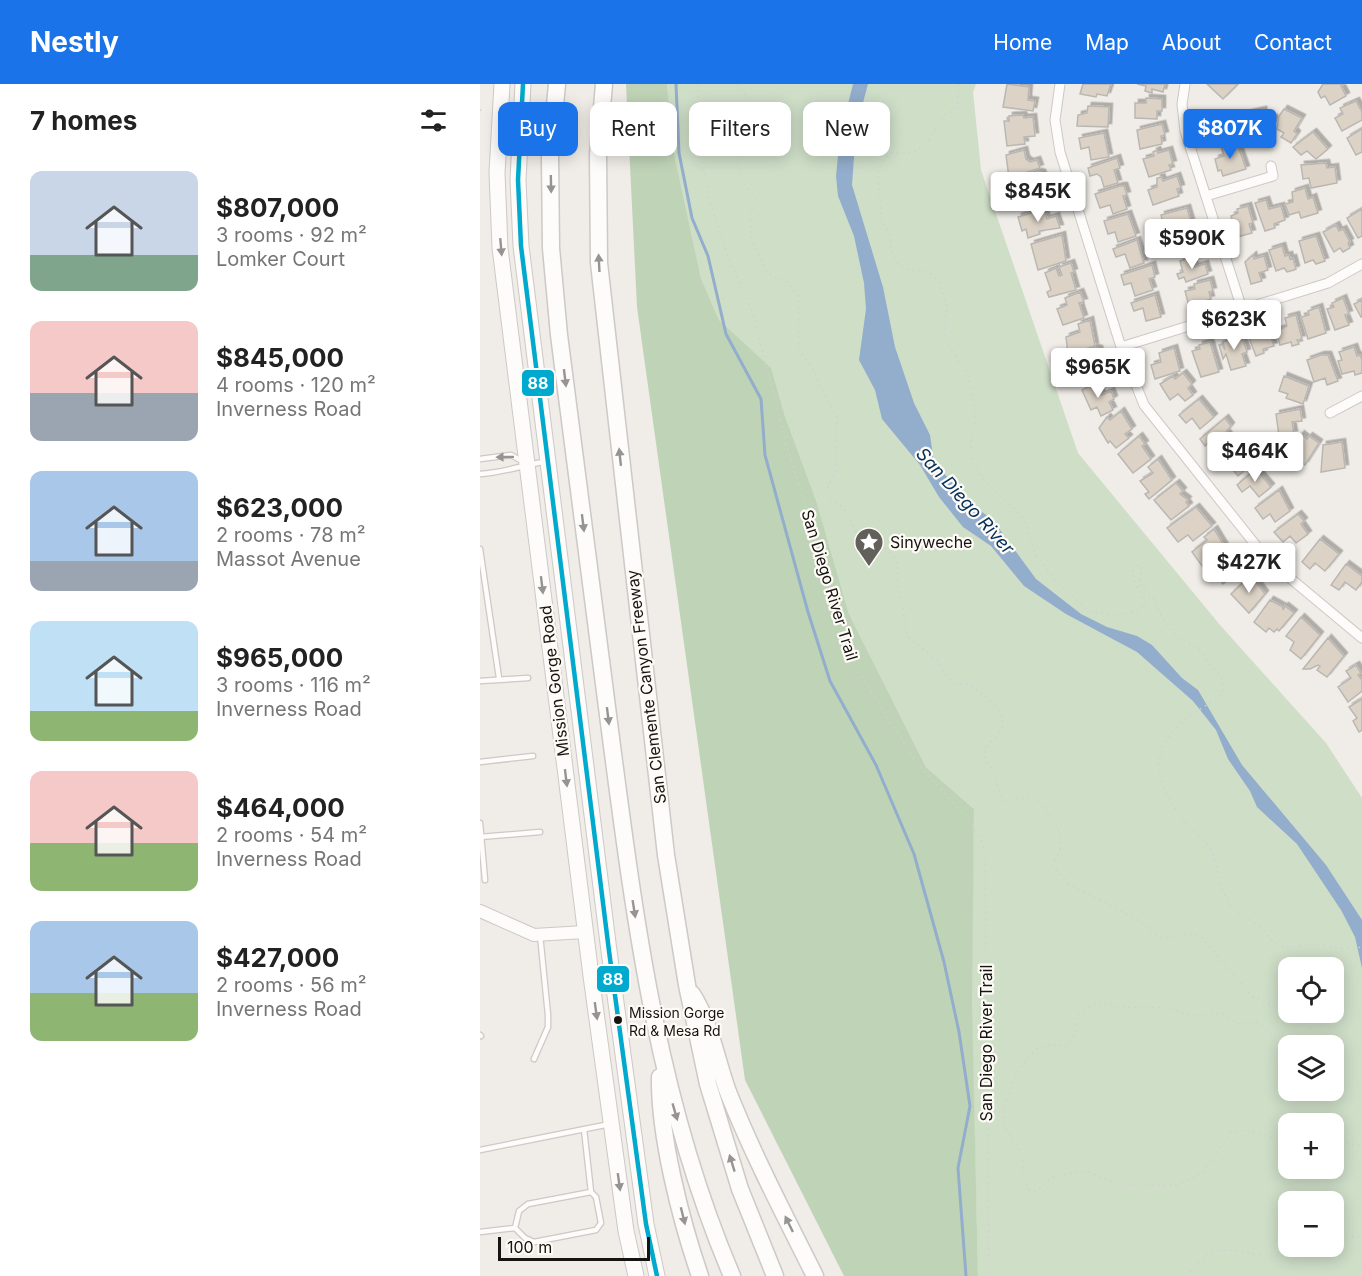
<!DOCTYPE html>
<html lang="en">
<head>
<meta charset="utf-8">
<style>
  :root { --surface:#fff; --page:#f2f2f2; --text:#222; --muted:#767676; --accent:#1a73e8 }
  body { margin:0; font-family:Inter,sans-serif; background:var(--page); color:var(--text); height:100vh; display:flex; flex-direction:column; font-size:22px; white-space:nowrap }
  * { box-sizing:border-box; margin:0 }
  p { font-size:20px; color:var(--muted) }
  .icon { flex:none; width:33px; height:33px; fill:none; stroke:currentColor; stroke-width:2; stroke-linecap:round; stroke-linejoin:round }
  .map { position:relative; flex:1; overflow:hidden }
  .panel { display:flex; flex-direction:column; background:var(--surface); width:480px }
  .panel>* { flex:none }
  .guide { position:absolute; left:18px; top:18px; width:570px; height:54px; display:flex; gap:12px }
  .tools { position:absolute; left:798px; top:873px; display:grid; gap:12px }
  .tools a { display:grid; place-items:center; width:66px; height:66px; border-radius:12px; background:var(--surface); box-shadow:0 3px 15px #0003; font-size:30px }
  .scale { position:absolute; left:18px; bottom:15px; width:152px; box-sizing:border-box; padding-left:6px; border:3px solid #161410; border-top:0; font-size:16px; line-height:21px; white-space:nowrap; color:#161410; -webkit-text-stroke:4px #fefbf7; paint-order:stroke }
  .price { position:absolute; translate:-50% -51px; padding:0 14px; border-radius:6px; background:#fff; color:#222; font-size:20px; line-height:39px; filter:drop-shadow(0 2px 3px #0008) }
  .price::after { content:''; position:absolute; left:50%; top:36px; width:18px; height:14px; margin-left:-9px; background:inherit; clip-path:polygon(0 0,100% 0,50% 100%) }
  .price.active { background:var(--accent); color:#fff }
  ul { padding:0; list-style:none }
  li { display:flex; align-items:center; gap:18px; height:150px; padding:0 30px }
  li span { display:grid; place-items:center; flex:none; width:168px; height:120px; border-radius:12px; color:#555 }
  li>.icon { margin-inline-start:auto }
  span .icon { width:72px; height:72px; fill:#fffc; stroke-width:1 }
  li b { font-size:26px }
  h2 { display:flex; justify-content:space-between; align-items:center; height:72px; padding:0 30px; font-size:26px }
  .tag { padding:0 21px; border-radius:12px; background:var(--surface); box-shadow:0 3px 15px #0003; font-size:21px; line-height:54px }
  .tag.active { background:var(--accent); color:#fff }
  header { display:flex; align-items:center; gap:36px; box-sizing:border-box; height:84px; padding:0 30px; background:var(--accent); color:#fff }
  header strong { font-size:28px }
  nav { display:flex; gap:33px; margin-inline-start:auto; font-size:21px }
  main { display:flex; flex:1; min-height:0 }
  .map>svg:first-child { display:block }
  .green { fill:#cedec7; fill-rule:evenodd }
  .forest { fill:#bfd4b7 }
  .water { fill:#93adcc }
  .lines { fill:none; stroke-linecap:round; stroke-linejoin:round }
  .stream { stroke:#93adcc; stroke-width:3 }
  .building { fill:#dcd3c6; stroke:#bab7b3; stroke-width:1.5; filter:url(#shadow) }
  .service-casing { stroke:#ccc9c6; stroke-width:7 }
  .minor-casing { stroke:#ccc9c6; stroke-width:11 }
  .tertiary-casing { stroke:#ccc9c6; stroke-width:14 }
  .primary-casing { stroke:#ccc9c6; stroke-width:17 }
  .motorway-casing { stroke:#ccc9c6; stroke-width:19 }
  .path { stroke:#d1d1cf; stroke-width:1.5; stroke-dasharray:1.5 4.5; stroke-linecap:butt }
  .service { stroke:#fdfcfb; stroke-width:4.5 }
  .minor { stroke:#fdfcfb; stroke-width:9 }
  .tertiary { stroke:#fdfcfb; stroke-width:12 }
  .primary { stroke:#fdfcfb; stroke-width:15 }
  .motorway { stroke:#fdfcfb; stroke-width:16 }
  .bus-1-casing { stroke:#fefbf7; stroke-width:9 }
  .bus-1 { stroke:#00a9ce; stroke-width:4.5 }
  .oneway { fill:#959491 }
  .bus-dot { fill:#161410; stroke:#fefbf7; stroke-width:2 }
  .labels { text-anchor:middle; stroke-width:4.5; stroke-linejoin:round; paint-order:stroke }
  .bus-label { font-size:14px; fill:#161410; stroke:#fefbf7; text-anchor:start }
  .poi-label { font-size:16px; fill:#161410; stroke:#fefbf7; text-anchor:start }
  .street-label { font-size:16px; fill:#161410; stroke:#fefbf7 }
  .water-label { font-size:18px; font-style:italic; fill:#04305c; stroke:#fefbf7 }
  .line-badge { stroke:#fefbf7; stroke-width:2 }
  .badge-label { font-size:16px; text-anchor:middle; font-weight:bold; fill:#fff }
</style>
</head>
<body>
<header>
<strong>Nestly</strong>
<nav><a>Home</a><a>Map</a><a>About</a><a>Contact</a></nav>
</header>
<main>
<section class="panel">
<h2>7 homes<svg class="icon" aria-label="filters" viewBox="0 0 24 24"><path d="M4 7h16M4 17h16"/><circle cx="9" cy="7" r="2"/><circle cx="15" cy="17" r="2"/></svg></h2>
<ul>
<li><span style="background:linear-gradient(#c9d6e8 70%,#7fa58c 0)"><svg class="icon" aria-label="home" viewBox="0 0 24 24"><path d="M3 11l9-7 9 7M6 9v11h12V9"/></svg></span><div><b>$807,000</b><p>3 rooms · 92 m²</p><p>Lomker Court</p></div></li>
<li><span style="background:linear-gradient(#f6c9c9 60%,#9aa5b1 0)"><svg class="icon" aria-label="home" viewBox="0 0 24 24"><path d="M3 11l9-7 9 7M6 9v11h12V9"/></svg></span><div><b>$845,000</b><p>4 rooms · 120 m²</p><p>Inverness Road</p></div></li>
<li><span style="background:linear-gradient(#a9c7e8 75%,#9aa5b1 0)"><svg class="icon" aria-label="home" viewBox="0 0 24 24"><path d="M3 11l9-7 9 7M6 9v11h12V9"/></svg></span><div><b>$623,000</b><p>2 rooms · 78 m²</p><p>Massot Avenue</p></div></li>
<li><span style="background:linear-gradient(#bfe0f5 75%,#8fb573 0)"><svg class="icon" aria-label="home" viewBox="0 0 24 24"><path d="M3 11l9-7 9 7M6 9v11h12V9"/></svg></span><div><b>$965,000</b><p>3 rooms · 116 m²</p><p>Inverness Road</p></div></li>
<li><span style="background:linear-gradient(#f6c9c9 60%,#8fb573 0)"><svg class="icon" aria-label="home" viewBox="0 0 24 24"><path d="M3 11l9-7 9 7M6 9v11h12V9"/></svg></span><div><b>$464,000</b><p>2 rooms · 54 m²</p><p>Inverness Road</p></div></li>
<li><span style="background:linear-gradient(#a9c7e8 60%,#8fb573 0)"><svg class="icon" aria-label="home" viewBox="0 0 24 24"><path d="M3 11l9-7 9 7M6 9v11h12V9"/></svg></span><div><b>$427,000</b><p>2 rooms · 56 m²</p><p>Inverness Road</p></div></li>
</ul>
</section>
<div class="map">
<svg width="882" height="1192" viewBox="0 0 882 1192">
  <defs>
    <filter id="shadow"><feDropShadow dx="3.5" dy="-3.5" stdDeviation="0" flood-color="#0004"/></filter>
  </defs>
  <rect width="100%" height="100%" fill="#f0ece7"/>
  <path class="green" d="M187,0h309l-3,8 8,78 97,283 142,172 106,118 36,55v478h-384l-7,-288 3,-179 -48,-42 -77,-153 -32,-111 -32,-87 -14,-47 -52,-49 -18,-42 -26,-120zM808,884h46v44h-46zM808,962h46v44h-46zM808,1040h46v44h-46zM808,1118h46v44h-46z"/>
  <path class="forest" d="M146,0h41l8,74 26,120 18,42 52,48 14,48 32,87 32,111 77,153 48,42 -2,192 6,275h-134l-99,-196 -108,-773z"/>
  <path class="water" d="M373,0h15l-12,45 -4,56 31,102 12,60 19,56 16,32 4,27 38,43 20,14 44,60 45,35 26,13 30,9 15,9 30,33 16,12 44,75 84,100 36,55v48l-7,-31 -14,-27 -44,-66 -40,-37 -7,-16 -22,-32 -12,-29 -23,-29 -56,-49 -71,-38 -42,-28 -33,-40 -28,-19 -24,-30 -19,-32 -38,-46 -7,-29 -16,-30 7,-51 -2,-26 -10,-47 -16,-40 -2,-20 4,-40z"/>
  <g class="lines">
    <path class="stream" d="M196,0l3,69 13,65 16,38 18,78 35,65 4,56 43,157 22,69 46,84 38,89 30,108 15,70 11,74 -12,62 8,108"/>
  </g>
  <path class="building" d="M527,0l22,3 -1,13 7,1 -2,10 -30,-4z
    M603,0h28l-4,12 -10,-2 -1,3 -16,-3z
    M657,0h28l-2,8 -11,-3v4l-7,-2 1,-5z
    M727,0h31l-15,15z
    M843,0h21l-3,2 5,10 -16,9 -5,-9 -4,2 -3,-6z
    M666,14l16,1v12h-5v8l-22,-1v-15h11z
    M876,17l6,11v8l-20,11 -7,-13 8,-4 -3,-6z
    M608,22l21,1 -1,20 -31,-1 1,-11 9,-2z
    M804,25l18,9 -8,13 3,3 -6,9 -10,-6 3,-4 -7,-4 2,-13z
    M783,26l2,10 9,-2 1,6 -5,1 2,11 -20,4 -4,-27z
    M543,31l1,3 9,-1 2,19 -11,1 1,7 -18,2 -3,-25h5v-5z
    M738,32l1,4 10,-3 5,14 -22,7 -2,-7 -4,1 -4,-12z
    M682,40l3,11 -4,1 1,8 -22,5 -3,-19z
    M882,45v23l-6,3 -9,-17z
    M833,48l15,17 -12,10 -9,-8 -6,4 -8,-8z
    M624,49l5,24 -18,3 -2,-13 -8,2 -2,-11z
    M752,59l1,4 5,-1 8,23 -23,7 -2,-6 -3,1 -3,-12 9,-3 -3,-10z
    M544,66l2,9 4,3 7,-2 3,8 -31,10 -3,-23z
    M677,66l1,3 11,-3 4,14 -4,1 2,5 -22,7 -6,-18 11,-3 -1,-4z
    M637,74l3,10 -6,2 4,13 -14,4 -3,-10 -4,-3 -7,2 -2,-8z
    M846,79l1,5 8,-1 2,16 -26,5 -2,-10 -6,1 -2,-14z
    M558,88l4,1 4,12 -8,3 3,10 -23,7 -5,-17 4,-2 -2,-6z
    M697,92l4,12 -4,1 2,7 -26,9 -5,-15 9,-3v-9l4,-1 2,4z
    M640,102h4l3,9 -4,1 4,13 -14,5 -3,-9 -10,3 -5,-14z
    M825,104l3,11 5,-2 5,16 -17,5 -2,-6 -10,3 -4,-11 8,-2 -1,-10z
    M786,116l3,9 12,-3 4,14 -11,4 1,4 -10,3 -10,-28z
    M768,122l5,17 -4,1 3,9 -15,4 -6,-21 7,-3 -1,-4z
    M707,124l4,14 -26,8 -4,-15z
    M564,125l3,10 9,-3 4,12 -21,3 1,3 -12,4 -2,-9 -4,2 -4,-14z
    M882,125v27l-4,2 -11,-20z
    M648,130l8,22 -18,6 -3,-10 -7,2 -4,-13z
    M856,141l3,6 4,-2 7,13 -2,1 2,5 -7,4 -3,-4 -6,4 -11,-20z
    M713,142l3,13 -5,2 3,9 -18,6 -3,-12 -4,1v-11z
    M582,151l4,26 -28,9 -7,-26z
    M836,152l9,25 -9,3 -3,-4 -8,3 -6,-22z
    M657,156l7,23 -14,5 -5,-14 -9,3 -3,-8z
    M802,162l3,10 4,-1 1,4 3,-1 3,11 -2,1 -7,2 -3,-4 -8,3 -7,-21z
    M773,171l1,4 10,-3 4,14 -9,3 3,8 -11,3 -6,-22z
    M711,173l4,10 10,-3 3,10 -22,8 -2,-5 -5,2 -2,-5 6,-2 -3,-11z
    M591,179l3,9 -3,1 5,17 -27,7 -2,-5 4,-2 -6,-17 11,-5 3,8 3,-1 -3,-8z
    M672,181l3,12 -6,2 4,11 -18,6 -4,-13 -7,2 -3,-10z
    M730,196l3,11 -4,1 2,7 -22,7 -4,-15 10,-2 -1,-5z
    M600,208l4,10 -5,1 5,15 -21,7 -6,-16 10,-4 -2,-7z
    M675,211l6,22 -15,4 -3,-13 -9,3 -3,-8z
    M863,214l6,16 -4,1 4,10 -14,5 -8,-21 7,-2 -2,-4z
    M882,216v17h-1l-7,-13z
    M839,223l7,26 -18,6 -7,-22 8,-2 -1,-4z
    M816,231l6,24 -5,1 2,4 -7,2 -1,-4 -11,3 -4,-14 11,-5 -2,-8z
    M610,236l5,26 -27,8 -2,-17 14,-5 -2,-8z
    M777,243l3,9 10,-2 4,12 -11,3 1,4 -8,3 -10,-26z
    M760,248l7,20 -5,2 4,12 -15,4 -5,-16 -3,5 -4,-14 3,-1 3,6 -2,-8 5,-2 -2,-4z
    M730,258l9,30 -18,5 -9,-26 8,-2 -1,-4z
    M874,263l3,9 3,-1 2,5v13l-7,2 -1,-4 -12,3 -4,-13 4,-1 -3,-8z
    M615,264l4,1 3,10 -3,1 4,15 -13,7 -1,-2 -13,2 -3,-10 3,-1 -2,-10 15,-4 -1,-7z
    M694,264l6,23 -25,8 -4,-14 10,-3 -2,-9z
    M841,271h7l10,26 -11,4 -2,-7 -11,4 -7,-22z
    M703,289l9,11 -4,4 5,7 -8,6 -7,-7 -8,6 -10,-16 13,-8 2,3z
    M804,292l25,10 -6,18 -17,-6 2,-4 -9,-3z
    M616,299l6,12 9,-4 3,8 -5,3 4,8 -12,6 -4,-9 -6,3 -9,-20z
    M719,315l15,18 -14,12 -8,-11 -6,5 -7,-8z
    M820,325l2,12 -10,1 2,12 -15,2 -3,-22z
    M641,327l11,18 -7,5 4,4 -13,10 -6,-7 -2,2 -9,-15 8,-11 3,3z
    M745,334l6,8 -5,6 6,8 -15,12 -6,-7 3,-3 -2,-3 -7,7 -5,-7z
    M821,350l6,5 2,-3 10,7 -14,22 -18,-13z
    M659,352l6,8 -3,2 9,13 -18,14 -15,-19z
    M762,358l12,12 -6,5 4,5 -14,12 -9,-11 -5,5 -7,-9z
    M862,358l3,26 -24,4 2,-27z
    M678,375l14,21 -23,19 -4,-5 4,-2 -9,-11 13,-8 -5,-6z
    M776,385l15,18 -12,10 -9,-11 -8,6 -5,-7z
    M696,399l7,8 -3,3 8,6 -2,2 3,4 -18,14 -17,-20z
    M799,406l11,21 -15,11 -5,-8 -7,5 -8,-11z
    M716,423l16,19 -19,15 -5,-6 -10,7 -11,-14z
    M818,430l6,7 -3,3 7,10 -12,9 -6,-7 -7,6 -9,-10z
    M734,445l14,23 -23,18 -13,-18 15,-12 -3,-3z
    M840,455l19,15 -14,17 -10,-8 -5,6 -8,-7z
    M752,470l17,19 -9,7 -5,-6 -12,10 -11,-14z
    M866,480l16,12v6l-6,8 -11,-8 -6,8 -8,-5z
    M771,491l14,19 -16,19 -18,-19z
    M790,516l13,7v3l2,-4 9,7 -15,18 -2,-2 -3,3 -5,-4 -3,4 -12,-10z
    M821,533l19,18 -19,24 -11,-9 4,-8 -8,-6z
    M848,554l16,18 -17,21 -10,-7 3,-4 -2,-1 -8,4h-7z
    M876,581l5,8 -3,2 4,5v11l-14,11 -10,-15 13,-9 -5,-7z
    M882,615v31l-3,2 -6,-11 4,-3 -8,-11z"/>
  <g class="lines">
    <g class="service-casing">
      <path id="service" d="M0,375l31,-4 11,6
        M0,390c23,-1 42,-9 64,-12
        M0,465l19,129
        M0,597l48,-3
        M0,678l53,-6
        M0,739l5,57
        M0,753l60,-5
        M0,951l1,1
        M54,975l14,-32v-12l-8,-80
        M0,1066l130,-26
        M35,1144l10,10 9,4 62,-12 5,-7 -5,-26 -5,-5
        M0,1148l35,-4 4,-17 9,-7 63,-12 -7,-63"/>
    </g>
    <g class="minor-casing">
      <path id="minor" d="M580,0l-5,36 5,32 61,195 23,58 122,153 96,80
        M705,0l-3,20 3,27 57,178
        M726,112l67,-20 -2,-10
        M641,263l207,-64 34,-19
        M850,329l32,-17"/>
    </g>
    <g class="tertiary-casing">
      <path id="tertiary" d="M0,827l54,24 51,-3"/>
    </g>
    <g class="primary-casing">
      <path id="primary" d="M22,0l-5,89 3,75 91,728 35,255 10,45
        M43,0l-5,96 3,66 88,705 37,273 11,52"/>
    </g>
    <g class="motorway-casing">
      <path id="motorway" d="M77,0l-7,74 1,90 8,87c18,137 36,274 53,411 24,183 47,359 120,530
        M124,0l-6,71 1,108 67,592 21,130 21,99 32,105 35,87
        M212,910c19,30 24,65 36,98 25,63 57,124 87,184
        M180,993c-1,58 21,144 40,199"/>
    </g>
    <path class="path" d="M218,0l3,71 9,48 18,54 24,54 36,139 66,214 62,98 51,56 15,24 3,14 4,420
      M257,0c26,29 14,50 0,82l7,19 13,14 -7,15 2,26 15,33 21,9 11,16v52l15,20 5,15 18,32 -1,50 -8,20 3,12c17,10 21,23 28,40l28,10 10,13 1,30 5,16 4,28 32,26 5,12 13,11 11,-1c14,9 47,30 30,50 -6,7 -14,12 -13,23 1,7 7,9 9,15 5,12 2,20 12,29l27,-5c11,11 28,31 28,47 0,8 -6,15 -8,23l15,18 68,35 26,19 30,-4 8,2 54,62 12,4 6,5 16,1
      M479,0l-1,18 -6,9 -7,3 -17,27 -15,12h-23l-10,13 -2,11 4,46 8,10 2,20 5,10 10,6 22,3 10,10 8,24 -3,24 3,13 21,32 8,38 -6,38 2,11 13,19 38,36 12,37 20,26 33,31 24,4 17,-2 10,-3 7,-6c-3,-15 -17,-20 -12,-37l5,-2 3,4 -2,14 16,19 5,14 18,23 18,8 26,34 -1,13 -5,5c-59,34 -78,63 -33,122 7,9 18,16 25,26 10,17 9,39 20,56 8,12 21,15 32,25 5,4 9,13 16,16 10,5 21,1 31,0 20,-1 30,8 54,3
      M0,26h2
      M822,928c8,11 12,26 22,34
      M808,967l-21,-22 -11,-7 -17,2 -16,-10 -11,-1 -17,3 -29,-8 -48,-1 -20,-5 -20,12 -3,21 -7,10c-9,2 -17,-2 -27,2 -19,9 -38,50 -37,71 0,14 13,24 17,37 4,13 0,24 8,35l8,1 15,-14 25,-5h12l28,12 61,1 26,-14 27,-39 16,-2 27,8 14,-9
      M816,1040l14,-10 6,-1 12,11
      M854,1045l14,14 14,3
      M854,1155l28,-3
      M706,1192l23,-24c37,-9 57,18 93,-6"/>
    <use href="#service" class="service"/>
    <use href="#minor" class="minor"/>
    <use href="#tertiary" class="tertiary"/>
    <use href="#primary" class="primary"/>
    <use href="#motorway" class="motorway"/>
    <g class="bus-1-casing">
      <path id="bus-1" d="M43,0l-5,96 3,66 88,705 37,273 11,52"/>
    </g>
    <use href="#bus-1" class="bus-1"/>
  </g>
  <defs><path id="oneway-solid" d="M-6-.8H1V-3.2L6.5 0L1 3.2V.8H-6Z" transform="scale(1.5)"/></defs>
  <g class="oneway">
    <use href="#oneway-solid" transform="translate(71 100) rotate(89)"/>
    <use href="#oneway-solid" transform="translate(21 163) rotate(85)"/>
    <use href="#oneway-solid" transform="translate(119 179) rotate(-93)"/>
    <use href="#oneway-solid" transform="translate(85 294) rotate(83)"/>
    <use href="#oneway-solid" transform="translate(25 373) rotate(179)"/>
    <use href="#oneway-solid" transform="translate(140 373) rotate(-96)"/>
    <use href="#oneway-solid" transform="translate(103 439) rotate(83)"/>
    <use href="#oneway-solid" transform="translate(62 501) rotate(83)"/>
    <use href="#oneway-solid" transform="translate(128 632) rotate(83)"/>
    <use href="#oneway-solid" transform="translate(86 694) rotate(83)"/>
    <use href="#oneway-solid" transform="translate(154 825) rotate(81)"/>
    <use href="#oneway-solid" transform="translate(116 927) rotate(82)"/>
    <use href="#oneway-solid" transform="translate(195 1028) rotate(74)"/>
    <use href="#oneway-solid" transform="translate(252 1079) rotate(-107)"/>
    <use href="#oneway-solid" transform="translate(139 1098) rotate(82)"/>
    <use href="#oneway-solid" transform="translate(203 1132) rotate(76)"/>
    <use href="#oneway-solid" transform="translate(309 1140) rotate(-116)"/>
  </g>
  <defs>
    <g id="sight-pin" transform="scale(1.5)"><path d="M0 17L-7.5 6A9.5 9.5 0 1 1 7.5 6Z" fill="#62605b" stroke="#fefbf7"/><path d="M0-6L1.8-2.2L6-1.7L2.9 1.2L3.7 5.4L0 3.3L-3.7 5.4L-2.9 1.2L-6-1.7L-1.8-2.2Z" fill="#fff"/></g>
  </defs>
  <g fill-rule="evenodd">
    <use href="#sight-pin" x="389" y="458"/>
  </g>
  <circle class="bus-dot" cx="138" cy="936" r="5"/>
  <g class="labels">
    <g class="bus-label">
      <text x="149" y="934">Mission Gorge<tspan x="149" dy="18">Rd &amp; Mesa Rd</tspan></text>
    </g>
    <g class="poi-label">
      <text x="410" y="464">Sinyweche</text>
    </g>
    <g class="street-label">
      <text transform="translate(350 501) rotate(73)" y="6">San Diego River Trail</text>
      <text transform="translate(74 597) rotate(-97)" y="6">Mission Gorge Road</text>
      <text transform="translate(166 603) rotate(-97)" y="6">San Clemente Canyon Freeway</text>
      <text transform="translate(506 959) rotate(-90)" y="6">San Diego River Trail</text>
    </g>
    <g class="water-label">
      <text transform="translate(485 417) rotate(48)" y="6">San Diego River</text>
    </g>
  </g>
  <g class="line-badge">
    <rect x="41" y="285" width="34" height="28" rx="6" fill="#00a9ce"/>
    <rect x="116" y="881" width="34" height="28" rx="6" fill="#00a9ce"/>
  </g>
  <g class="badge-label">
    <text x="58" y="305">88</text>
    <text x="133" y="901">88</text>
  </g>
</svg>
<div class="tools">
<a><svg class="icon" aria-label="locate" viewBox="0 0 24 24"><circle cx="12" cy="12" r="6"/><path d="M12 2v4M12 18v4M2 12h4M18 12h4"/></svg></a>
<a><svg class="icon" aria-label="layers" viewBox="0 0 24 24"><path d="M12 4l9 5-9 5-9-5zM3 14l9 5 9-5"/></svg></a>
<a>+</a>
<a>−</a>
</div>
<div class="scale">100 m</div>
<b class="price active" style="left:750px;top:76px">$807K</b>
<b class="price" style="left:558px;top:139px">$845K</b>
<b class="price" style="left:712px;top:186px">$590K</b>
<b class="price" style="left:754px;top:267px">$623K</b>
<b class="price" style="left:618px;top:315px">$965K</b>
<b class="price" style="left:775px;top:399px">$464K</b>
<b class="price" style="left:769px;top:510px">$427K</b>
<div class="guide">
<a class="tag active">Buy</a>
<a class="tag">Rent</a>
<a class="tag">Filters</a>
<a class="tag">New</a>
</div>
</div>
</main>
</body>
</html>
